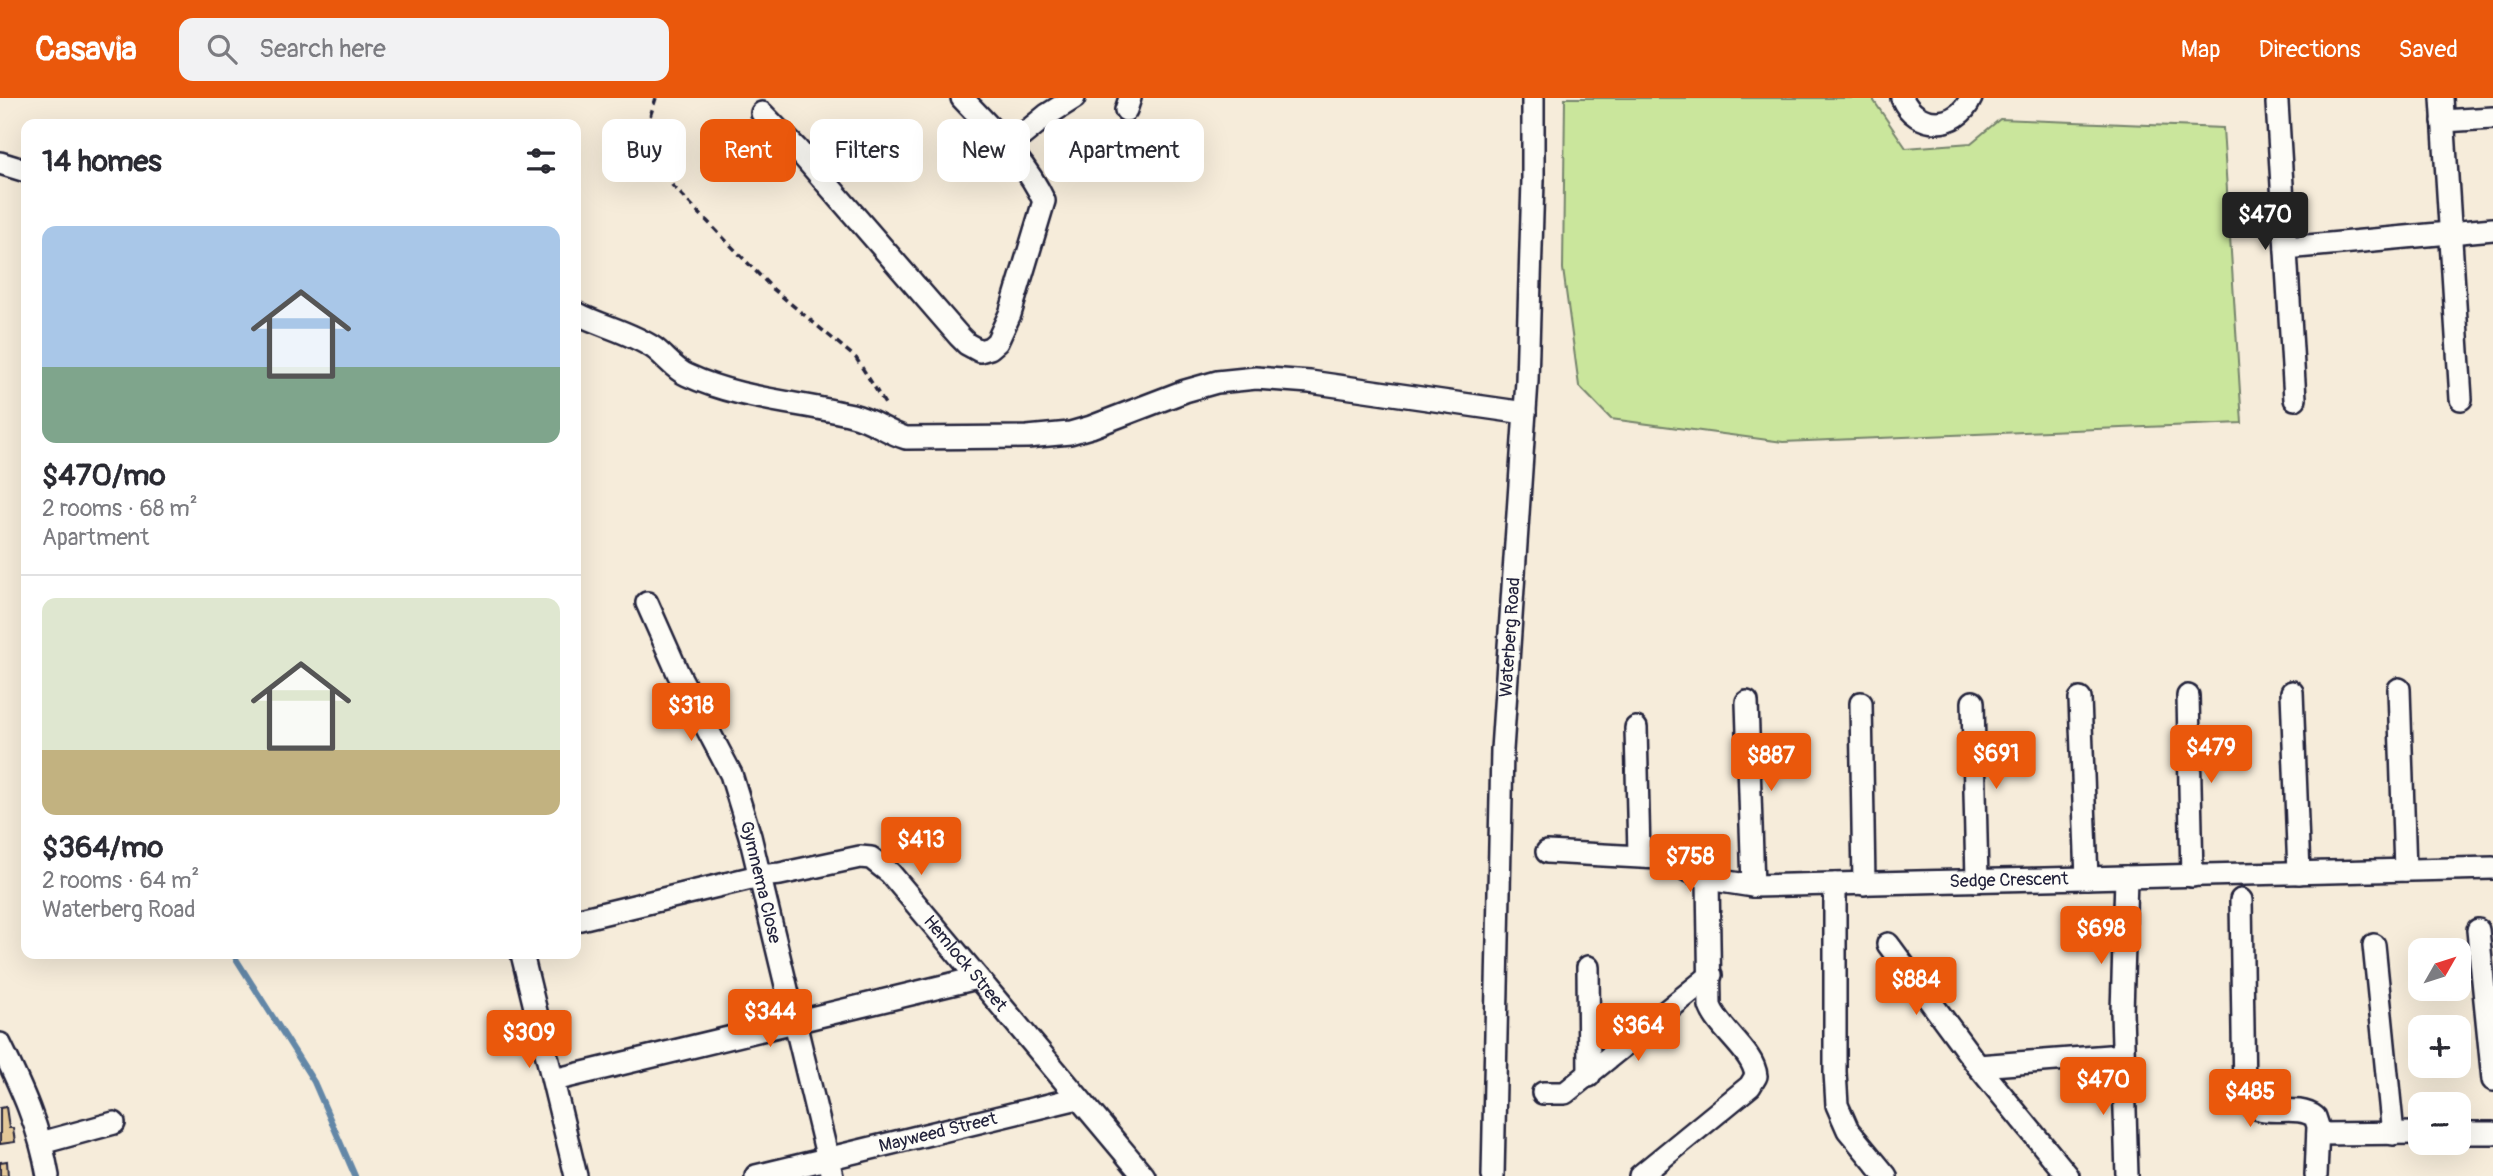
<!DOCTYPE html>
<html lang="en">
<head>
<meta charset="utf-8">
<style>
  :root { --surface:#fff; --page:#f2f2f3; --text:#2b2b33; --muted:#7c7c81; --line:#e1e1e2; --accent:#ea580c }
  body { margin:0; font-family:Pangolin,sans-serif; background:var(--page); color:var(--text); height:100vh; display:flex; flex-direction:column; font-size:26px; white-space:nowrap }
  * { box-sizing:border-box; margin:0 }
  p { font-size:23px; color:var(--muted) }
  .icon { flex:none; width:38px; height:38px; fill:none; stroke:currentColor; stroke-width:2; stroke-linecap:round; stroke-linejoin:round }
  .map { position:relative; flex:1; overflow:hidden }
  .details { position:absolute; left:21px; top:21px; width:560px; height:840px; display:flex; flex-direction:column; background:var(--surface); border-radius:14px; box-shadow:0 7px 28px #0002 }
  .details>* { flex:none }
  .top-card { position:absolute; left:602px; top:21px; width:665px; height:63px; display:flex; gap:14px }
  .needle { width:46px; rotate:51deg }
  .controls { position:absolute; left:2408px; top:840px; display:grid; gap:14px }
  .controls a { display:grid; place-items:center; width:63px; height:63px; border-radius:14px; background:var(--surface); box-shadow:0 7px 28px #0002; font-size:35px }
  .price { position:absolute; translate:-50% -60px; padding:0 16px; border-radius:7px; background:var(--accent); color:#fff; font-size:23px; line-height:46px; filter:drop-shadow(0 2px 4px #0008) }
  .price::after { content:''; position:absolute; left:50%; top:42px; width:21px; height:16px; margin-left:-10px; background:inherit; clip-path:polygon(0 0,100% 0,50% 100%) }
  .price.on { background:#222; color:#fff }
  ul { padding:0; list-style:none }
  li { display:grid; align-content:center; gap:14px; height:371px; padding:0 21px }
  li+li { border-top:2px solid var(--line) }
  li span { display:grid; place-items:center; height:217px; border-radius:14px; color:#555 }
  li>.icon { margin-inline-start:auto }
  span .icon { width:126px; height:126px; fill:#fffc; stroke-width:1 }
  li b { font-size:30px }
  h2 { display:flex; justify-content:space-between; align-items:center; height:84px; padding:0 21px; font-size:30px }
  .tag { padding:0 24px; border-radius:14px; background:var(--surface); box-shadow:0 7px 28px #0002; font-size:24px; line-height:63px }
  .tag.on { background:var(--accent); color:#fff }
  header { display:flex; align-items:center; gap:42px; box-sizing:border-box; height:98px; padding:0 35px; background:var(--accent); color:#fff }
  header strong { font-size:33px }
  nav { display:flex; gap:38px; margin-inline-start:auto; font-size:24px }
  .search { width:490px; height:63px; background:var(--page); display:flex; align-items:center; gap:18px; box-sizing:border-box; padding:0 24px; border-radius:14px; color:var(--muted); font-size:26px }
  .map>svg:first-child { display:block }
  .green { fill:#cae69c; stroke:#76846c; stroke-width:2 }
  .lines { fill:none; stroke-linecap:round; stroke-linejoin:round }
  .stream { stroke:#6487a7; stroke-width:6 }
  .building { fill:#e4c898; stroke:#22223b; stroke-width:2 }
  .minor-casing { stroke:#22223b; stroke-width:26 }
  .path { stroke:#22223b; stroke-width:3.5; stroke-dasharray:7 5; stroke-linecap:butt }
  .minor { stroke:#fdfcf7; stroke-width:21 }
  .labels { text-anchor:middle; stroke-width:6; stroke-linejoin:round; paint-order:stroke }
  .street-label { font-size:18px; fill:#22223b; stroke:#fdfcf7 }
</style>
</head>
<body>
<header>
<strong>Casavia</strong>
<div class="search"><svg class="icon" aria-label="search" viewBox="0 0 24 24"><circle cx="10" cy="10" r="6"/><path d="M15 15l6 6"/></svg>Search here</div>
<nav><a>Map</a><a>Directions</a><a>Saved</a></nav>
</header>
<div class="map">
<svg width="2493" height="1078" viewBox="0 0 2493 1078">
  <rect width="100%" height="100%" fill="#f6ecda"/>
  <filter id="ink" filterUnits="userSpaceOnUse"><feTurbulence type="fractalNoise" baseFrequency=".0143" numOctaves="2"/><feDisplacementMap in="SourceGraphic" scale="14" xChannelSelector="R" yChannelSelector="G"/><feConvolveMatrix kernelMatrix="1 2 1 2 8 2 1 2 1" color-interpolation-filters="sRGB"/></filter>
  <g filter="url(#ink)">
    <path class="green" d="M1565,0h309v3l32,47 65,-5 29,-24 223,9 19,295 -459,19 -172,-23 -32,-33 -16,-117z"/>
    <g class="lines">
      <path class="stream" d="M233,856l81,128 41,94"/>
    </g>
    <path class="building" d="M6,1009l3,21h4l2,14 -15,2v-36z
      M7,1063l1,15h-8v-14z"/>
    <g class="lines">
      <g class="minor-casing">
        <g id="minor">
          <path d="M1902,0c14,32 55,32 69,0"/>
          <path d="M2442,0l19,301"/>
          <path d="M2277,5l18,296"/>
          <path d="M1126,12l4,-12"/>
          <path d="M762,15l34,35 163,188 8,8 13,7 10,-3 7,-6 13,-28 34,-113c-19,-41 -51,-70 -82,-103"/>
          <path d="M2443,23l50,-3"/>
          <path d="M1009,48l38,-31 27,-17"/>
          <path d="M0,65l26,8"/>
          <path d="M2286,150l207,-19"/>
          <path d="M576,215c25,13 54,19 78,35 11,8 20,21 33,27 51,24 110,27 165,40 21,5 34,17 54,23l121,-1 43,-4 21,-6 94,-36 32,-9 39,-4 54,4 215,31"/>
          <path id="s1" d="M647,505l31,70 53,101 19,62 82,340"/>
          <path d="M2399,591l6,181"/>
          <path d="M2292,594l7,181"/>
          <path d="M2188,598l4,180"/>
          <path d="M2080,601l7,179"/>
          <path d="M1747,604l6,184"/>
          <path d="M1973,604l4,179"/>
          <path d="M1861,605l3,181"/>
          <path d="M1636,630l3,127"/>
          <path id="s2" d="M1547,754l112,6 49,21 45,7 740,-18"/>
          <path d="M2126,779l-4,135 5,164"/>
          <path d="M1835,786v188l2,33 11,25 38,46"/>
          <path d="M2241,802l3,193c10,32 49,7 71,24l3,9 -2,50"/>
          <path id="s3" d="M576,822l183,-44 21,-2 80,-17 11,1 19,15 254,303"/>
          <path d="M2478,832l15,150"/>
          <path d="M1888,846l90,122 90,110"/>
          <path d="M2374,847l19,189"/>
          <path d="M522,856l54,222"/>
          <path d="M1588,869l1,109"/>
          <path d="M0,946c21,43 40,84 48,132"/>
          <path d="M1978,968l144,-11"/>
          <path d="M554,982l423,-102"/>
          <path d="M1543,995h22l146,-118"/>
          <path d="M2459,1035h34"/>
          <path d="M2318,1036l102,-1"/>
          <path d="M41,1045l73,-20"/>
          <path id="s4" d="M756,1078l322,-78"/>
          <path id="s5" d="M1493,1078l9,-426 25,-369 6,-201v-82"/>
          <path d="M1640,1078l110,-90 6,-10c-2,-24 -37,-46 -46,-70l-2,-127"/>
        </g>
      </g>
      <path class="path" d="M656,0l-12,37 28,50 101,104 83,69 29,46"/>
      <use href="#minor" class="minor"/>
    </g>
  </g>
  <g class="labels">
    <g class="street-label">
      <text dy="6" stroke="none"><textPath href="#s5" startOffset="539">Waterberg Road</textPath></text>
      <text dy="6" stroke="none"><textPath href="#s2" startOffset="467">Sedge Crescent</textPath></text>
      <text dy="6" stroke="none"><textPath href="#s1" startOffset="303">Gymnema Close</textPath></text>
      <text dy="6" stroke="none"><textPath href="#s3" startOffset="444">Hemlock Street</textPath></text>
      <text dy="6" stroke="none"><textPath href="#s4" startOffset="187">Mayweed Street</textPath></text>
    </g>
  </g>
</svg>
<div class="controls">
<a><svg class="needle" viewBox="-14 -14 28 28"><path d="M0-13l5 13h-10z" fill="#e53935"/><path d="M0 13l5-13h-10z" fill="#7c7c81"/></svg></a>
<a>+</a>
<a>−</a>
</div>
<b class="price on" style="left:2265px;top:154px">$470</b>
<b class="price" style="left:691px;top:645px">$318</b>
<b class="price" style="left:2211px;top:687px">$479</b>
<b class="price" style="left:1996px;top:693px">$691</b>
<b class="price" style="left:1771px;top:695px">$887</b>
<b class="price" style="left:921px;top:779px">$413</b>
<b class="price" style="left:1690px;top:796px">$758</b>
<b class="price" style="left:2101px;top:868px">$698</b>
<b class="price" style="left:1916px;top:919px">$884</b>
<b class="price" style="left:770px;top:951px">$344</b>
<b class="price" style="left:1638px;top:965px">$364</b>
<b class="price" style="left:529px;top:972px">$309</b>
<b class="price" style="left:2103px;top:1019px">$470</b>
<b class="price" style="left:2250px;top:1031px">$485</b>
<div class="top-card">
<a class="tag">Buy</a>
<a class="tag on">Rent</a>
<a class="tag">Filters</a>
<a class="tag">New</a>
<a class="tag">Apartment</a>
</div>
<section class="details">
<h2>14 homes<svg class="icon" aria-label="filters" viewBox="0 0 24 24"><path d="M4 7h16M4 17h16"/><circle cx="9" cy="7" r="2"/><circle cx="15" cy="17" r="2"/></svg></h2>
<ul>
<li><span style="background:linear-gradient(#a9c7e8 65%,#7fa58c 0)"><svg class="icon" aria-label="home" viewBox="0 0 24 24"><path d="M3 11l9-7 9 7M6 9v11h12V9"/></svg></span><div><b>$470/mo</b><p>2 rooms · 68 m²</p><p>Apartment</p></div></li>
<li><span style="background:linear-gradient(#dfe7d0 70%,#c2b280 0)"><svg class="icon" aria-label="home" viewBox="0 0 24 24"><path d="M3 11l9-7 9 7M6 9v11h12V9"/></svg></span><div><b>$364/mo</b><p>2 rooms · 64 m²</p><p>Waterberg Road</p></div></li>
</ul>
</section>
</div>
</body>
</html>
